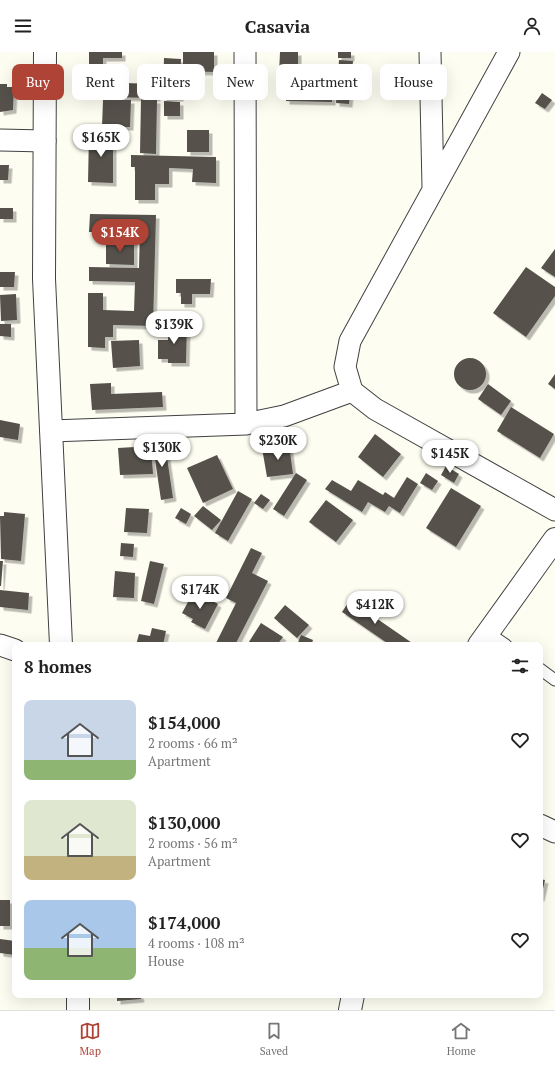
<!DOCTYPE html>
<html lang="en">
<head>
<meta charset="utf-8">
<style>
  :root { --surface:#fff; --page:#f6f6f6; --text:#222; --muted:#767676; --line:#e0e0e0; --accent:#af4436 }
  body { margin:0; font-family:"PT Serif",serif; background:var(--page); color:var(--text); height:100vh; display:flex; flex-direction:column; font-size:15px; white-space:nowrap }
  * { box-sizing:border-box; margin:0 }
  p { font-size:13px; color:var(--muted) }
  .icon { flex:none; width:22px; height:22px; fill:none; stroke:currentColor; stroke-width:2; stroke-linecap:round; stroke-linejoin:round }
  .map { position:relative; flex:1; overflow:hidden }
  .panel { position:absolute; left:12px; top:590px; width:531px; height:356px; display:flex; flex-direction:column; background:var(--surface); border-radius:8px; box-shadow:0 4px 16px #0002 }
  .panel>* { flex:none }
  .guide { position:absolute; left:12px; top:12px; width:531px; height:36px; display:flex; gap:8px }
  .price { position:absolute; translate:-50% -34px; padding:0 9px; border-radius:14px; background:#fff; color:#222; font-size:13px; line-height:26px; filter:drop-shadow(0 1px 2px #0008) }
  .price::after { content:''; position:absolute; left:50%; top:24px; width:12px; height:9px; margin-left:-6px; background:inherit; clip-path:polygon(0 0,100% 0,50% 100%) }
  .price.selected { background:var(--accent); color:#fff }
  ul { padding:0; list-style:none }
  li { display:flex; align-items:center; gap:12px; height:100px; padding:0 12px }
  li span { display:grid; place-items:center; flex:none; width:112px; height:80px; border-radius:8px; color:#555 }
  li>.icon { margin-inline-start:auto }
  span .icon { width:48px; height:48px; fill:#fffc; stroke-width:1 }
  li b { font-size:17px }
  h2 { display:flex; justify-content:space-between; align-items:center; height:48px; padding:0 12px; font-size:17px }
  .chip { padding:0 14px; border-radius:8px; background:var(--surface); box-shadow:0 4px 16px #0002; font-size:14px; line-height:36px }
  .chip.selected { background:var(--accent); color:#fff }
  header { display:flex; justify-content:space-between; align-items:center; height:52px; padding:0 12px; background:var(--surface); font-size:18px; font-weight:700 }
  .tabs { display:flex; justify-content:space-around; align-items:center; height:56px; border-top:1px solid var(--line); background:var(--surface); font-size:11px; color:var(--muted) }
  .tabs a { display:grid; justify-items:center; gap:2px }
  .tabs .selected { color:var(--accent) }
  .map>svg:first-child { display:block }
  .building { fill:#56514c; filter:url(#shadow) }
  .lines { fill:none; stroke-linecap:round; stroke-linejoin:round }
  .service-casing { stroke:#414141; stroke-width:13 }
  .minor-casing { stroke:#414141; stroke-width:23 }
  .tertiary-casing { stroke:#414141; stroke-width:24 }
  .service { stroke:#fff; stroke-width:11 }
  .minor { stroke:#fff; stroke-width:21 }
  .tertiary { stroke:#fff; stroke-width:22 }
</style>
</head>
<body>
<header><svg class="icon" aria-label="menu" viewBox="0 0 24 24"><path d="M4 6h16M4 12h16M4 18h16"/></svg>Casavia<svg class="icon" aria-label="person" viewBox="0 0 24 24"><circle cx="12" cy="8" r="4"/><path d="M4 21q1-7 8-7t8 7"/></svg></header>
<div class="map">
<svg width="555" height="958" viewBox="0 0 555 958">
  <defs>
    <filter id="shadow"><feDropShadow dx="3.5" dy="3.5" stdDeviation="0" flood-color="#0004"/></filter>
  </defs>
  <rect width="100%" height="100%" fill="#fdfdf1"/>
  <path class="building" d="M89,0h33v6h-19v10l-14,-1z
    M183,0h31v20l-31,-1z
    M280,0h18v12h10l-1,11 -28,-1z
    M338,0h13v6h-13z
    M164,6l17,1 -1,39h-17z
    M339,8l14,1 -4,43 -13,-1z
    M317,13h15v37l-46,-1v-15l31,1z
    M102,23h22v8l33,1v14l-55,-1z
    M0,32h7v3h7l-1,23 -13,2z
    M542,41l10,7 -7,9 -10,-6z
    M141,47l16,1 -1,54 -16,-1z
    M103,48h28l-1,27h-28z
    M164,49l16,1v14h-16z
    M187,78h22v22h-22z
    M89,82h24v49l-25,-1z
    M131,103l85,2v26l-24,-1 1,-13 -24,-1v16h-14v16h-20v-33h-4z
    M0,113h9l-1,15h-8z
    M0,156h13v11h-13z
    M90,162l66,1 -3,111 -40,-1v12h-8v11l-17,-1v-54h15v17l31,1 1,-29 -46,-1v-14l50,1 1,-41 -34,-1v6h-17z
    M106,189h28v24l-28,-1z
    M555,197v28l-14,-9z
    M526,215l29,20v9l-29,41 -33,-24z
    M0,220h15l-1,15h-14z
    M176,227h35l-1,15h-18v10h-11v-11h-5z
    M16,242l1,26 -16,1 -1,-26z
    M169,271l18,1 -1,39h-18v-4h-10v-19h10z
    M0,272h11v13l-11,-1z
    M139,288l1,26 -27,2 -2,-27z
    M454 322a16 16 0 1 1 32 0a16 16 0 1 1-32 0Z
    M555,322v15l-7,-5z
    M111,331v11l51,-2 1,15 -71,3 -2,-26z
    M488,332l23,17 -10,14 -23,-16z
    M511,355l43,27 -14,24 -43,-27z
    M0,368l20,4 -2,16 -18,-3z
    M375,382l26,20 -18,23 -25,-20z
    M164,385l9,61 -12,2 -9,-61z
    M289,392l4,30 -26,3 -5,-29z
    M151,394l2,28 -33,1 -2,-27z
    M217,403l16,34 -30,14 -16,-35z
    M446,414l13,8 -5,9 -13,-8z
    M296,421l11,7 -23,36 -11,-7z
    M426,421l12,8 -6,9 -12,-7z
    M407,425l11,7 -18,29 -11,-7 -4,6 -17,-10 -6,10 -37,-23 7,-9 19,11 7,-11 25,15 2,-3 9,6z
    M451,436l30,18 -25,41 -30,-19z
    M238,439l14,8 -24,42 -13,-8z
    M261,442l9,6 -7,9 -9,-6z
    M326,448l27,20 -17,22 -27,-20z
    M203,454l18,14 -9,10 -18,-14z
    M126,456l23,1 -2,24 -23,-1z
    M181,456l10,6 -5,10 -11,-6z
    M4,460l21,2 -4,47 -20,-2 -1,-43h4z
    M121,491l13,1 -1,13 -13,-1z
    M251,496l11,5 -10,20 16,8 -33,64h-20l21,-42 -10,-5z
    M0,509h3l-2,25h-1z
    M150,509l14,3 -10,40 -13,-3z
    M115,519l20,2 -1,25 -21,-1z
    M0,538l29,3 -1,17 -28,-3z
    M194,539l24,13 -13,25 -14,-7 2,-3 -11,-6z
    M350,548l65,45h-25l-48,-33z
    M285,553l24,20 -12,13 -23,-20z
    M261,571l22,14 -6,8h-30z
    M152,576l14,3 -3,14h-27l3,-11 11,2z
    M301,583l12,5 -2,5h-14z
    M540,827l5,1 -4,18h-1z
    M0,848h10v26h-10z
    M0,887l15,2v14l-15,-2z
    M117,943h23l1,4 -24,2z"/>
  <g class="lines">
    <g class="service-casing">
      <path id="service" d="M487,580l19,13
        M540,617l15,11"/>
    </g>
    <g class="minor-casing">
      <path id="minor" d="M245,0l1,372
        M430,0l3,135
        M0,88l45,1
        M352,339l-7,-24 5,-26 159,-289
        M51,379l195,-7 38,-8 68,-25 23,18 180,101
        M0,593l15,5
        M540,773l15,7"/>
    </g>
    <g class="tertiary-casing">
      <path id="tertiary" d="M45,0l-1,227 17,366
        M479,593l76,-106
        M78,943v15
        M350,958l3,-15"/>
    </g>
    <use href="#service" class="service"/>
    <use href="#minor" class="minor"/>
    <use href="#tertiary" class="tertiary"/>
  </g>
</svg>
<b class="price" style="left:101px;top:106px">$165K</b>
<b class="price selected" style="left:120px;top:201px">$154K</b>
<b class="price" style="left:174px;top:293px">$139K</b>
<b class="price" style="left:278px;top:409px">$230K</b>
<b class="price" style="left:162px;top:416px">$130K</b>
<b class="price" style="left:450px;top:422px">$145K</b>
<b class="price" style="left:200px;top:558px">$174K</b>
<b class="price" style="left:375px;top:573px">$412K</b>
<div class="guide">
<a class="chip selected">Buy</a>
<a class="chip">Rent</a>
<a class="chip">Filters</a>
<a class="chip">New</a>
<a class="chip">Apartment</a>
<a class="chip">House</a>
</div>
<section class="panel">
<h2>8 homes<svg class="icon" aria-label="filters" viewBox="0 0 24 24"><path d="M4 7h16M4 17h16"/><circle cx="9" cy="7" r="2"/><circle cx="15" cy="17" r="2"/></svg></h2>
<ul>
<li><span style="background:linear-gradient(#c9d6e8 75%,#8fb573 0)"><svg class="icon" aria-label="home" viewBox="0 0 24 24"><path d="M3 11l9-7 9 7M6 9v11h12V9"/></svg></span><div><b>$154,000</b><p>2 rooms · 66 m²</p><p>Apartment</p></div><svg class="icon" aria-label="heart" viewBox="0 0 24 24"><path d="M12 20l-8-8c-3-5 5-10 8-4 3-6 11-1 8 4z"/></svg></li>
<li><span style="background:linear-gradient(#dfe7d0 70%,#c2b280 0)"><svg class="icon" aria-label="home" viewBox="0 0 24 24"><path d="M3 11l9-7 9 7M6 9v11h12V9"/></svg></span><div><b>$130,000</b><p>2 rooms · 56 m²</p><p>Apartment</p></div><svg class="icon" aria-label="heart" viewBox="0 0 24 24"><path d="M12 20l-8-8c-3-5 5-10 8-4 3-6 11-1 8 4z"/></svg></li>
<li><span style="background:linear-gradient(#a9c7e8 60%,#8fb573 0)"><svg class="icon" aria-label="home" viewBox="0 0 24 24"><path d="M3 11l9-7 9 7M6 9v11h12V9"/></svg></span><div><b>$174,000</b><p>4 rooms · 108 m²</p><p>House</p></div><svg class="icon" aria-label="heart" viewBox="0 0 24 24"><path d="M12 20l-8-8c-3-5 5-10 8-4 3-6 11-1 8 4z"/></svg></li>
</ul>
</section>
</div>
<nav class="tabs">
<a class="selected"><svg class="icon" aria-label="map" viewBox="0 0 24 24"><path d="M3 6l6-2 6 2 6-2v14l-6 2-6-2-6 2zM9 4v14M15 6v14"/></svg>Map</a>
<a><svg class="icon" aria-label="saved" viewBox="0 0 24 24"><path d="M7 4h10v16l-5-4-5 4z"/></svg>Saved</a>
<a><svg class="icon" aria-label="home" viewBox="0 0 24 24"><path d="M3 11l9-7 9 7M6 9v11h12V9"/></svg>Home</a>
</nav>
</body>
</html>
